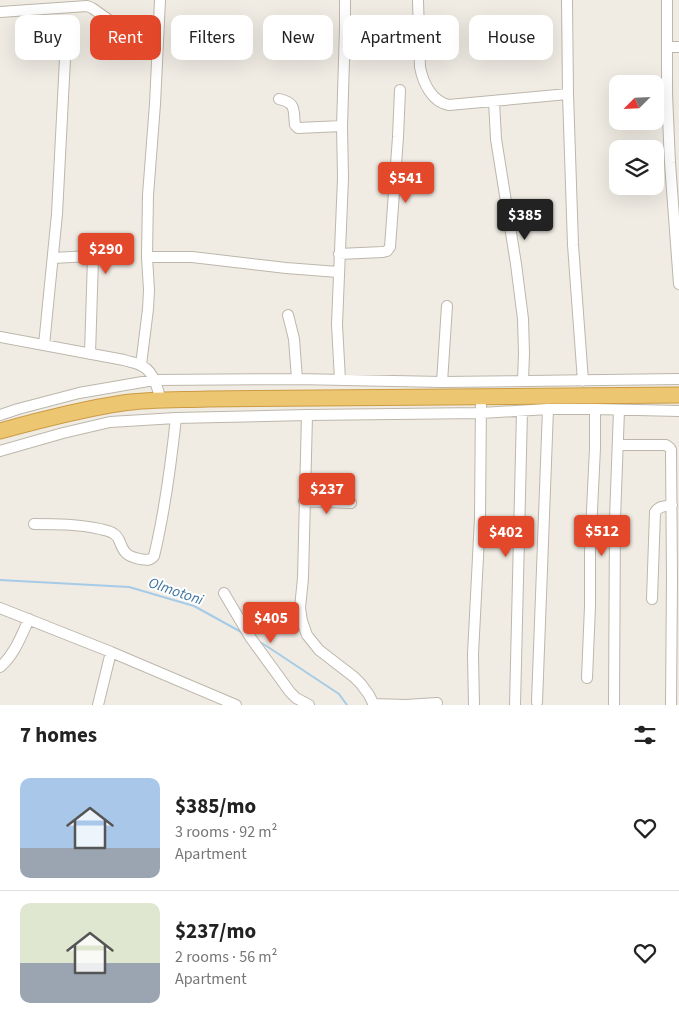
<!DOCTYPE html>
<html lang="en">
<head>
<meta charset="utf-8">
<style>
  :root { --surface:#fff; --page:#f6f6f6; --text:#222; --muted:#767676; --line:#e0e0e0; --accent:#e24829 }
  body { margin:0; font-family:"Source Sans 3",sans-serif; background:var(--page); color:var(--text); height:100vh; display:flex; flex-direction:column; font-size:19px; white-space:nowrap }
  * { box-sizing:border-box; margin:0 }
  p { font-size:16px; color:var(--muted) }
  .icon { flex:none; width:28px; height:28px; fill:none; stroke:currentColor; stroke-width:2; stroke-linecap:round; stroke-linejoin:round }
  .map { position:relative; height:705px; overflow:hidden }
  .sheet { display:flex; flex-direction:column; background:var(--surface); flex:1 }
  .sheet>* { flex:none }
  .banner { position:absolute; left:15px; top:15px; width:650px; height:45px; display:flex; gap:10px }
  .needle { width:32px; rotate:246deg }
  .controls { position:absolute; left:609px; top:75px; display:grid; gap:10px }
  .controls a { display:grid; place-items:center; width:55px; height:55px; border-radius:10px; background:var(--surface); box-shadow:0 5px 20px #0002; font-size:25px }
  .price { position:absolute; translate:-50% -42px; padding:0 11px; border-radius:5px; background:var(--accent); color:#fff; font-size:16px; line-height:32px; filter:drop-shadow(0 1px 2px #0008) }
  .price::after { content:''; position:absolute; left:50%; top:30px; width:15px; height:11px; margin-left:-8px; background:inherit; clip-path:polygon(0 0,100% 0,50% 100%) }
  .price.selected { background:#222; color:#fff }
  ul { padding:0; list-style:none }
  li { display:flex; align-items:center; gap:15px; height:125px; padding:0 20px }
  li+li { border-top:1px solid var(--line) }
  li span { display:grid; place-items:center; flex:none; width:140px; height:100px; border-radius:10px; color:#555 }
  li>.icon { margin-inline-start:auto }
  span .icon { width:60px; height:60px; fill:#fffc; stroke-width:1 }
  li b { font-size:21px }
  h2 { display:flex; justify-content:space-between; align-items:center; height:60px; padding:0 20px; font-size:21px }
  .tag { padding:0 18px; border-radius:10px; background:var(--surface); box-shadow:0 5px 20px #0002; font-size:18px; line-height:45px }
  .tag.selected { background:var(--accent); color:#fff }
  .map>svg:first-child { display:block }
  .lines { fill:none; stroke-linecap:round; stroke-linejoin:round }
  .stream { stroke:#a6cbe7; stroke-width:2 }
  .minor-casing { stroke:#bdb7ab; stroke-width:12 }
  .highway-casing { stroke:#cb9b43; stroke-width:17 }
  .minor { stroke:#fff; stroke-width:10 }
  .highway { stroke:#edc671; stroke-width:15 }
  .labels { text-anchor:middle; stroke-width:4; stroke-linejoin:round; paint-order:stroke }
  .water-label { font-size:15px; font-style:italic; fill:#3b74a0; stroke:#fff }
</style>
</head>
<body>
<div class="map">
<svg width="679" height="705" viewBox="0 0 679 705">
  <rect width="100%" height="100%" fill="#f0ece4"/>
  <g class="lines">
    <path class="stream" d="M0,580l129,7 65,19 49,27
      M258,641l10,6 71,47 8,11"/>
    <g class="minor-casing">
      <path id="minor" d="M418,0l2,67c3,16 12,35 29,38l119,-11
        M567,0l1,94 5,151 10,136
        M667,0v94l3,69 9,121
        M36,10c0,7 -1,27 6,31 6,3 14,2 20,4l1,3 2,11 -8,155 -13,131
        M0,12l87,-6 5,2 27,19
        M667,47h12
        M279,99c18,4 14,11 16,26l3,3 44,-2
        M494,101l2,38 20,125 7,55 1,34 -1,28
        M339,254l44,-2 4,-1 3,-4 8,-110 2,-47
        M147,257h45l94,11 52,4
        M53,258l37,-2 3,2 -3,96
        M288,315l6,24 3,40
        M0,337l124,23c5,2 11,2 16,5 14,5 17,23 21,35
        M141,365l7,-56 1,-19 -2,-33 1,-62 7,-91 5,-104
        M340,380l-3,-56 6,-146 -1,-52 3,-98v-28
        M442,382l5,-76
        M0,415l18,-6 61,-16 75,-13 143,-1 145,3 237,-3
        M307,415l-4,163 -3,30 2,13 5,14 12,15 35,27 7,7 8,11 5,10
        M618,445h48l4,3 1,2 1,129 -1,126
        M0,451l63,-18 47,-11 66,-4 131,-3 174,-2 67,-4h47l84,2
        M304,501l47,2
        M34,524c22,0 44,0 66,5 4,1 11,2 14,5 2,1 4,4 5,6 5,13 7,16 21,19 6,1 10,2 14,-3 11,-45 17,-92 22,-138
        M224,593l26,44 40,55 6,6 13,7
        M652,599l3,-87c4,-6 10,-6 17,-7
        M0,608l111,44 125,53
        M0,667c15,-13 21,-31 29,-48
        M587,678l3,-72v-54l5,-104v-39
        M537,702l11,-293
        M373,704l33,1 31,-2
        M98,705l13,-53
        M474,705l-1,-51 7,-136 1,-121
        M515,705l7,-294
        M614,705l1,-186 4,-109"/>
    </g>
    <g class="highway-casing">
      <path id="highway" d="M0,431c40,-11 82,-22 123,-28 28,-4 56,-3 84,-4l472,-4"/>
    </g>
    <use href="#minor" class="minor"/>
    <use href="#highway" class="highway"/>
  </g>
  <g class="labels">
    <g class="water-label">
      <text transform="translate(176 591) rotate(19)" y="5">Olmotoni</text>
    </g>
  </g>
</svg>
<div class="controls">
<a><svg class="needle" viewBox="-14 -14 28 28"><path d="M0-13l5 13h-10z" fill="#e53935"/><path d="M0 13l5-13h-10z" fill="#767676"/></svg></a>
<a><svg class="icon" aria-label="layers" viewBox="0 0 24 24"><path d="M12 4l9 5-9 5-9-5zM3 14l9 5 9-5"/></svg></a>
</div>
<b class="price" style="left:406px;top:204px">$541</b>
<b class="price selected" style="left:525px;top:241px">$385</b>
<b class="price" style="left:106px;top:275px">$290</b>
<b class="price" style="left:327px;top:515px">$237</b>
<b class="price" style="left:602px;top:557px">$512</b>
<b class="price" style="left:506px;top:558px">$402</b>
<b class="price" style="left:271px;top:644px">$405</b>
<div class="banner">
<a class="tag">Buy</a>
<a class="tag selected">Rent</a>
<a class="tag">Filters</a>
<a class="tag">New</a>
<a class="tag">Apartment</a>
<a class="tag">House</a>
</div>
</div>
<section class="sheet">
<h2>7 homes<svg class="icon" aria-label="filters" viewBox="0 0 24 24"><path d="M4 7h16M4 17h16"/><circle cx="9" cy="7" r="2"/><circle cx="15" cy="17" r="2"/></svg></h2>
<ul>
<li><span style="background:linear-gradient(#a9c7e8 70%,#9aa5b1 0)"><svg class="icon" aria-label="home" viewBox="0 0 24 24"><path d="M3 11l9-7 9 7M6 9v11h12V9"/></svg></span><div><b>$385/mo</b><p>3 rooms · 92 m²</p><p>Apartment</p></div><svg class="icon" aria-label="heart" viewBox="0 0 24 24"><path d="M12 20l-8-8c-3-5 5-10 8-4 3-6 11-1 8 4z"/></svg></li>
<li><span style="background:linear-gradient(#dfe7d0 60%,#9aa5b1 0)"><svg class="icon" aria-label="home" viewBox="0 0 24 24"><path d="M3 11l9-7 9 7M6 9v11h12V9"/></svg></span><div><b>$237/mo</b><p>2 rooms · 56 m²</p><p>Apartment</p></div><svg class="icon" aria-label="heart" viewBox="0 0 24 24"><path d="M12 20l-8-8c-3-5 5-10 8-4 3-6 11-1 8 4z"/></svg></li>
</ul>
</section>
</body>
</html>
